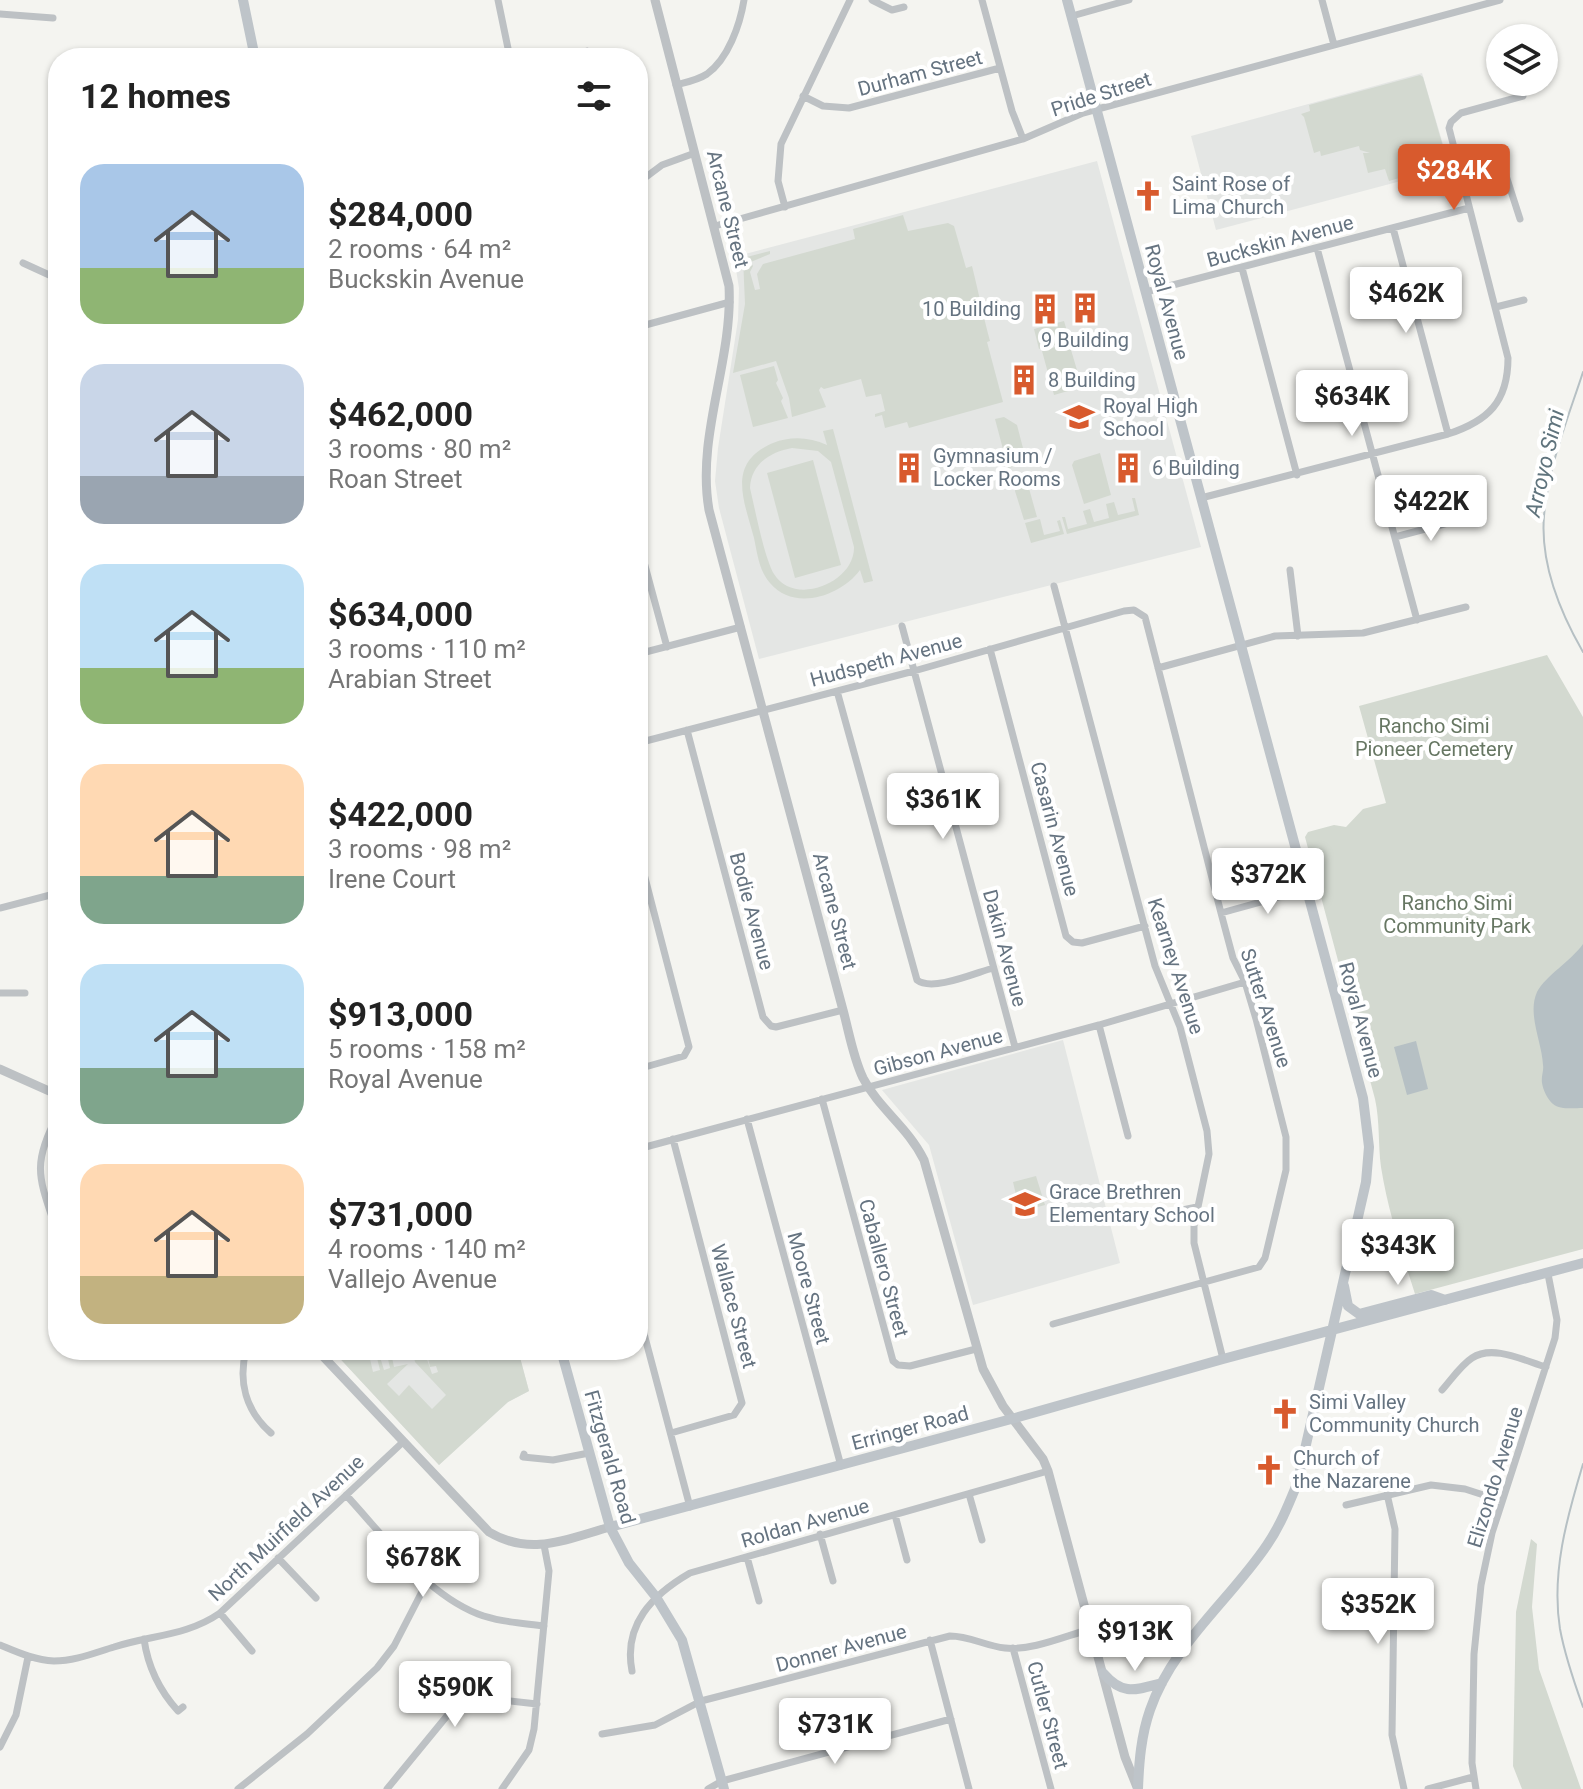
<!DOCTYPE html>
<html lang="en">
<head>
<meta charset="utf-8">
<style>
  :root { --surface:#fff; --page:#f2f2f2; --text:#222; --muted:#767676; --accent:#d85a2d }
  body { margin:0; font-family:Roboto,sans-serif; background:var(--page); color:var(--text); height:100vh; display:flex; flex-direction:column; font-size:30px; white-space:nowrap }
  * { box-sizing:border-box; margin:0 }
  p { font-size:26px; color:var(--muted) }
  .icon { flex:none; width:44px; height:44px; fill:none; stroke:currentColor; stroke-width:2; stroke-linecap:round; stroke-linejoin:round }
  .map { position:relative; flex:1; overflow:hidden }
  .sheet { position:absolute; left:48px; top:48px; width:600px; height:1312px; display:flex; flex-direction:column; background:var(--surface); border-radius:32px; box-shadow:0 2px 6px #0004 }
  .sheet>* { flex:none }
  .tools { position:absolute; left:1486px; top:24px; display:grid; gap:16px }
  .tools a { display:grid; place-items:center; width:72px; height:72px; border-radius:50%; background:var(--surface); box-shadow:0 2px 6px #0004; font-size:40px }
  .price { position:absolute; translate:-50% -68px; padding:0 18px; border-radius:8px; background:#fff; color:#222; font-size:26px; line-height:52px; filter:drop-shadow(0 2px 4px #0008) }
  .price::after { content:''; position:absolute; left:50%; top:48px; width:24px; height:18px; margin-left:-12px; background:inherit; clip-path:polygon(0 0,100% 0,50% 100%) }
  .price.on { background:var(--accent); color:#fff }
  ul { padding:0; list-style:none }
  li { display:flex; align-items:center; gap:24px; height:200px; padding:0 32px }
  li span { display:grid; place-items:center; flex:none; width:224px; height:160px; border-radius:24px; color:#555 }
  li>.icon { margin-inline-start:auto }
  span .icon { width:96px; height:96px; fill:#fffc; stroke-width:1 }
  li b { font-size:34px }
  h2 { display:flex; justify-content:space-between; align-items:center; height:96px; padding:0 32px; font-size:34px }
  .map>svg:first-child { display:block }
  .built { fill:#e4e6e4 }
  .green { fill:#d3d9d0; fill-rule:evenodd }
  .water { fill:#b6c0c4 }
  .lines { fill:none; stroke-linecap:round; stroke-linejoin:round }
  .stream { stroke:#b6c0c4; stroke-width:2 }
  .minor { stroke:#bdc1c4; stroke-width:7 }
  .tertiary { stroke:#bdc1c4; stroke-width:9 }
  .secondary { stroke:#bec4c9; stroke-width:10 }
  .labels { text-anchor:middle; stroke-width:8; stroke-linejoin:round; paint-order:stroke }
  .street-label { font-size:20px; fill:#657380; stroke:#fff }
  .poi-label { font-size:20px; fill:#657380; stroke:#fff; text-anchor:start }
  .park-label { font-size:20px; fill:#677763; stroke:#fff }
  .water-label { font-size:22px; font-style:italic; fill:#60747d; stroke:#fff }
</style>
</head>
<body>
<div class="map">
<svg width="1583" height="1789" viewBox="0 0 1583 1789">
  <rect width="100%" height="100%" fill="#f4f4f0"/>
  <path class="built" d="M1422,73l28,95 -234,62 -25,-94z
    M1097,161l104,386 -442,112 -40,-151 -4,-27 3,-33 20,-128 1,-32 -5,-31z
    M1063,1040l57,223 -147,42 -44,-160 -47,-55z
    M332,1350h186l11,41 -21,11 -69,63z"/>
  <path class="green" d="M1420,75l3,2 25,87 -59,17 -4,-12 -17,4 -5,-20h7l-10,-3 -1,-4 -38,10 -1,-5 -6,2 -10,-36 -3,-3 9,-3 -1,-6z
    M903,215l5,16 40,-8 6,3 12,42 6,-2c7,28 11,49 18,75l-3,1 16,60 -94,26 -2,-6 -22,6 -3,-13 -7,2v-3l10,-3 -4,-17 -15,3 -5,-18 -37,10 -3,-2 -2,3 7,17 -34,10 -3,-19 -13,-37 -43,12 12,-69 -2,-46 27,-7v3l-24,10 5,-1 2,3 -3,6 5,18 5,-1 -3,-15 6,-10 92,-25 -2,-10z
    M1064,321l6,20 -31,8 -5,-20z
    M1069,343l13,44 -28,8 -12,-44z
    M774,366l4,14 -2,3 7,15 -2,3 7,17 -35,9 -13,-52z
    M1004,417l13,8 7,27 -7,14 -9,2 -13,-49z
    M833,429l40,152 -9,2 -4,-13c-19,26 -66,42 -90,13 -11,-12 -13,-31 -16,-45 -10,-38 -28,-75 19,-95 18,-7 36,-6 54,2l-4,-14zM792,448l26,3 13,11 23,85c1,36 -60,60 -80,27 -10,-17 -19,-65 -24,-86 1,-24 20,-36 42,-40z
    M1100,453l11,42 -27,9 -12,-39 2,-4z
    M813,460l28,105 -46,13 -28,-105z
    M1025,474l12,43 -13,3 -9,-29 2,-15z
    M1132,498h3l4,17 -72,19 -5,-17h3l3,12 19,-5 -4,-13 7,-2 4,13 15,-4 -3,-14 8,-2 4,13 17,-4z
    M1040,519l4,16 16,-4 -3,-10 3,-1 4,14 -33,9 -6,-20z
    M1547,655l36,62v532l-168,45c-13,-41 -27,-83 -34,-127 -3,-22 -1,-45 -6,-68l-70,-262 3,-5 26,-7 12,2 17,-18 23,-6 -27,-97z
    M1036,1176l9,29 -25,7 -7,-30z
    M332,1350h19l2,5 20,-5 2,7 -5,2 3,13 7,-2 -5,-20h9l1,5 -5,2 4,13 6,-2 -4,-18h10l-5,3 3,14 14,-3 -21,20 12,12 10,-11 23,24 14,-14 -31,-33 -3,-12h12l8,24 6,-2 -2,-6 -6,1 -4,-17h92l11,41 -21,11 -69,63z
    M1531,1539l6,5 -5,63 7,62 42,120h-59l-9,-23 3,-154z"/>
  <path class="water" d="M1583,944v164c-9,0 -23,2 -30,-4 -5,-4 -10,-14 -11,-21 -1,-7 2,-12 1,-18 -1,-23 -16,-51 -6,-73 8,-16 34,-31 46,-48z
    M1416,1041l12,48 -21,6 -13,-48z"/>
  <g class="lines">
    <path class="stream" d="M1583,372c-15,46 -35,95 -39,144 -4,48 16,96 39,136
      M1583,1464c-16,53 -32,109 -23,165 5,27 14,53 23,78"/>
    <path class="minor" d="M498,0l12,58
      M872,0l20,10 12,-3
      M982,0l30,111 11,28
      M1322,0l12,45
      M0,14l53,4
      M1072,16l57,-16
      M587,51l2,7
      M676,85c11,-3 22,-5 31,-11 21,-15 33,-49 37,-74
      M803,96l20,10 26,2 151,-40
      M1458,165l42,-8 20,62
      M638,183l24,-18 33,-12
      M785,207l-7,-26 3,-37 69,-144
      M715,226l308,-87 60,-26 417,-113
      M1393,228l55,206
      M1317,248l100,372
      M23,263l35,16
      M1242,268l55,207
      M1146,292l323,-84
      M1496,307l28,-7
      M638,327l92,-25
      M638,343l4,27 -4,31
      M1201,498l247,-64c40,-13 60,-32 60,-76l-59,-230 2,-6 10,-9 62,-17
      M1395,537l64,-17
      M638,540l29,107
      M1290,570l8,66
      M1054,586l101,380 25,61 27,104 2,23 -15,72v17l29,116
      M902,626l113,421
      M990,649l76,287 7,6 9,1 63,-17
      M638,654l103,-27
      M1158,668l117,-32 88,-3 103,-26
      M837,691l80,289c15,12 58,-7 76,-12
      M687,730l76,287 8,9 5,1 67,-17
      M638,743l276,-72 210,-60 10,-1 11,7 76,296 12,45 12,24 11,37 30,118v33l-21,88 -6,9 -206,57
      M638,851l51,196 -5,9 -46,13
      M0,908l58,-15
      M1221,913l86,-24
      M0,993h25
      M1099,1025l29,111
      M822,1099l71,262 5,4 12,1 66,-17
      M747,1119l94,347
      M638,1149l461,-124 146,-43
      M1153,1216l44,-9
      M57,1232c-17,-52 -27,-66 1,-117
      M638,1311l52,196
      M246,1350c-8,32 0,61 25,83
      M1442,1390c9,-10 19,-25 30,-32 21,-14 53,3 74,9
      M671,1433l63,-18 8,-12 -69,-264
      M524,1454l-1,3 30,3 36,-7
      M969,1494l13,46
      M1387,1494l8,35 -3,206 12,54
      M346,1495c38,41 79,98 132,119 21,8 44,9 66,12
      M1346,1505l85,-20 34,4 37,12
      M895,1515l12,45
      M820,1534l13,47
      M747,1557l12,44
      M278,1558l38,40
      M220,1613l32,38
      M144,1639c4,29 15,51 34,72l5,-4
      M930,1640l39,149
      M0,1645c17,7 34,15 54,16 21,0 40,-8 60,-14 37,-12 73,-11 106,-34l183,-171
      M1013,1648l38,141
      M632,1671c-9,-46 20,-76 58,-98l358,-102
      M602,1734l53,-9 46,-24 249,-65c20,0 35,10 55,12 27,3 60,-12 86,-19
      M0,1747l16,-32 12,-58
      M238,1789l69,-55 70,-66 17,-22 33,-64
      M387,1789l73,-89 13,-3 64,7
      M502,1789l27,-39 5,-21 15,-158 -5,-26
      M708,1789l14,-8 229,-62
      M1428,1789l45,-12
      M1476,1789l-4,-26 2,-109 7,-69 11,-52 63,-195 2,-18 -9,-46"/>
    <path class="tertiary" d="M655,0l74,286c4,75 -33,149 -20,224l134,500c6,22 10,47 20,68 16,31 45,49 61,82l59,209 20,37 40,53 5,12 77,286 12,30
      M0,1069l58,26
      M317,1350l172,182c42,25 78,7 121,-5"/>
    <path class="secondary" d="M243,0l12,58
      M1067,0l296,1098 6,49 -3,35 -69,302c-9,22 -17,42 -30,61 -37,55 -95,100 -117,165 -9,26 -11,52 -12,79
      M1344,1286l4,20 11,8 72,-19 14,5
      M561,1350l49,177 19,36 27,34 26,43 42,149
      M610,1527l405,-109 208,-59 360,-96
      M1103,1673c20,23 32,17 59,10"/>
  </g>
  <defs>
    <g id="church-bare" transform="scale(2.4)"><path d="M-1.2-6h2.4v3.5h3.3v2.4h-3.3V6h-2.4V-.1h-3.3v-2.4h3.3Z" fill="#d85a2d" stroke="#fff" stroke-width="2.5" paint-order="stroke"/></g>
    <g id="building-bare" transform="scale(2.4)"><path d="M-4-6H4V6H1V3H-1V6H-4ZM-2.5-4.3h1.7v1.8h-1.7ZM.8-4.3h1.7v1.8H.8ZM-2.5-1h1.7V.8h-1.7ZM.8-1h1.7V.8H.8Z" fill="#d85a2d" stroke="#fff" stroke-width="2.5" paint-order="stroke"/></g>
    <g id="school-bare" transform="scale(2.4)"><path d="M0-5L7-2L0 1L-7-2ZM-4 1L0 2.5L4 1V4Q0 6-4 4Z" fill="#d85a2d" stroke="#fff" stroke-width="2.5" paint-order="stroke"/></g>
  </defs>
  <g fill-rule="evenodd">
    <use href="#church-bare" x="1148" y="196"/>
    <use href="#building-bare" x="1085" y="308"/>
    <use href="#building-bare" x="1045" y="309"/>
    <use href="#building-bare" x="1024" y="380"/>
    <use href="#school-bare" x="1079" y="417"/>
    <use href="#building-bare" x="909" y="468"/>
    <use href="#building-bare" x="1128" y="468"/>
    <use href="#school-bare" x="1025" y="1204"/>
    <use href="#church-bare" x="1285" y="1414"/>
    <use href="#church-bare" x="1269" y="1470"/>
  </g>
  <g class="labels">
    <g class="street-label">
      <text transform="translate(920 73) rotate(-15)" y="7">Durham Street</text>
      <text transform="translate(1101 94) rotate(-18)" y="7">Pride Street</text>
      <text transform="translate(728 209) rotate(76)" y="7">Arcane Street</text>
      <text transform="translate(1280 241) rotate(-15)" y="7">Buckskin Avenue</text>
      <text transform="translate(1167 302) rotate(75)" y="7">Royal Avenue</text>
      <text transform="translate(886 660) rotate(-15)" y="7">Hudspeth Avenue</text>
      <text transform="translate(1055 829) rotate(75)" y="7">Casarin Avenue</text>
      <text transform="translate(752 911) rotate(75)" y="7">Bodie Avenue</text>
      <text transform="translate(835 911) rotate(75)" y="7">Arcane Street</text>
      <text transform="translate(1005 948) rotate(75)" y="7">Dakin Avenue</text>
      <text transform="translate(1176 966) rotate(72)" y="7">Kearney Avenue</text>
      <text transform="translate(1266 1008) rotate(72)" y="7">Sutter Avenue</text>
      <text transform="translate(1361 1020) rotate(75)" y="7">Royal Avenue</text>
      <text transform="translate(938 1052) rotate(-15)" y="7">Gibson Avenue</text>
      <text transform="translate(884 1268) rotate(75)" y="7">Caballero Street</text>
      <text transform="translate(809 1288) rotate(75)" y="7">Moore Street</text>
      <text transform="translate(734 1306) rotate(75)" y="7">Wallace Street</text>
      <text transform="translate(910 1428) rotate(-15)" y="7">Erringer Road</text>
      <text transform="translate(610 1457) rotate(74)" y="7">Fitzgerald Road</text>
      <text transform="translate(1495 1477) rotate(-73)" y="7">Elizondo Avenue</text>
      <text transform="translate(805 1523) rotate(-16)" y="7">Roldan Avenue</text>
      <text transform="translate(286 1528) rotate(-43)" y="7">North Muirfield Avenue</text>
      <text transform="translate(841 1648) rotate(-15)" y="7">Donner Avenue</text>
      <text transform="translate(1048 1715) rotate(75)" y="7">Cutler Street</text>
    </g>
    <g class="poi-label">
      <text x="1172" y="191">Saint Rose of<tspan x="1172" dy="23">Lima Church</tspan></text>
      <text x="1021" y="316" text-anchor="end">10 Building</text>
      <text x="1085" y="347" text-anchor="middle">9 Building</text>
      <text x="1048" y="387">8 Building</text>
      <text x="1103" y="413">Royal High<tspan x="1103" dy="23">School</tspan></text>
      <text x="933" y="463">Gymnasium /<tspan x="933" dy="23">Locker Rooms</tspan></text>
      <text x="1152" y="475">6 Building</text>
      <text x="1049" y="1199">Grace Brethren<tspan x="1049" dy="23">Elementary School</tspan></text>
      <text x="1309" y="1409">Simi Valley<tspan x="1309" dy="23">Community Church</tspan></text>
      <text x="1293" y="1465">Church of<tspan x="1293" dy="23">the Nazarene</tspan></text>
    </g>
    <g class="park-label">
      <text x="1434" y="733">Rancho Simi<tspan x="1434" dy="23">Pioneer Cemetery</tspan></text>
      <text x="1457" y="910">Rancho Simi<tspan x="1457" dy="23">Community Park</tspan></text>
    </g>
    <g class="water-label">
      <text transform="translate(1544 463) rotate(-77)" y="8">Arroyo Simi</text>
    </g>
  </g>
</svg>
<div class="tools">
<a><svg class="icon" aria-label="layers" viewBox="0 0 24 24"><path d="M12 4l9 5-9 5-9-5zM3 14l9 5 9-5"/></svg></a>
</div>
<b class="price on" style="left:1454px;top:212px">$284K</b>
<b class="price" style="left:1406px;top:335px">$462K</b>
<b class="price" style="left:1352px;top:438px">$634K</b>
<b class="price" style="left:1431px;top:543px">$422K</b>
<b class="price" style="left:943px;top:841px">$361K</b>
<b class="price" style="left:1268px;top:916px">$372K</b>
<b class="price" style="left:1398px;top:1287px">$343K</b>
<b class="price" style="left:423px;top:1599px">$678K</b>
<b class="price" style="left:1378px;top:1646px">$352K</b>
<b class="price" style="left:1135px;top:1673px">$913K</b>
<b class="price" style="left:455px;top:1729px">$590K</b>
<b class="price" style="left:835px;top:1766px">$731K</b>
<section class="sheet">
<h2>12 homes<svg class="icon" aria-label="filters" viewBox="0 0 24 24"><path d="M4 7h16M4 17h16"/><circle cx="9" cy="7" r="2"/><circle cx="15" cy="17" r="2"/></svg></h2>
<ul>
<li><span style="background:linear-gradient(#a9c7e8 65%,#8fb573 0)"><svg class="icon" aria-label="home" viewBox="0 0 24 24"><path d="M3 11l9-7 9 7M6 9v11h12V9"/></svg></span><div><b>$284,000</b><p>2 rooms · 64 m²</p><p>Buckskin Avenue</p></div></li>
<li><span style="background:linear-gradient(#c9d6e8 70%,#9aa5b1 0)"><svg class="icon" aria-label="home" viewBox="0 0 24 24"><path d="M3 11l9-7 9 7M6 9v11h12V9"/></svg></span><div><b>$462,000</b><p>3 rooms · 80 m²</p><p>Roan Street</p></div></li>
<li><span style="background:linear-gradient(#bfe0f5 65%,#8fb573 0)"><svg class="icon" aria-label="home" viewBox="0 0 24 24"><path d="M3 11l9-7 9 7M6 9v11h12V9"/></svg></span><div><b>$634,000</b><p>3 rooms · 110 m²</p><p>Arabian Street</p></div></li>
<li><span style="background:linear-gradient(#ffd9b3 70%,#7fa58c 0)"><svg class="icon" aria-label="home" viewBox="0 0 24 24"><path d="M3 11l9-7 9 7M6 9v11h12V9"/></svg></span><div><b>$422,000</b><p>3 rooms · 98 m²</p><p>Irene Court</p></div></li>
<li><span style="background:linear-gradient(#bfe0f5 65%,#7fa58c 0)"><svg class="icon" aria-label="home" viewBox="0 0 24 24"><path d="M3 11l9-7 9 7M6 9v11h12V9"/></svg></span><div><b>$913,000</b><p>5 rooms · 158 m²</p><p>Royal Avenue</p></div></li>
<li><span style="background:linear-gradient(#ffd9b3 70%,#c2b280 0)"><svg class="icon" aria-label="home" viewBox="0 0 24 24"><path d="M3 11l9-7 9 7M6 9v11h12V9"/></svg></span><div><b>$731,000</b><p>4 rooms · 140 m²</p><p>Vallejo Avenue</p></div></li>
</ul>
</section>
</div>
</body>
</html>
